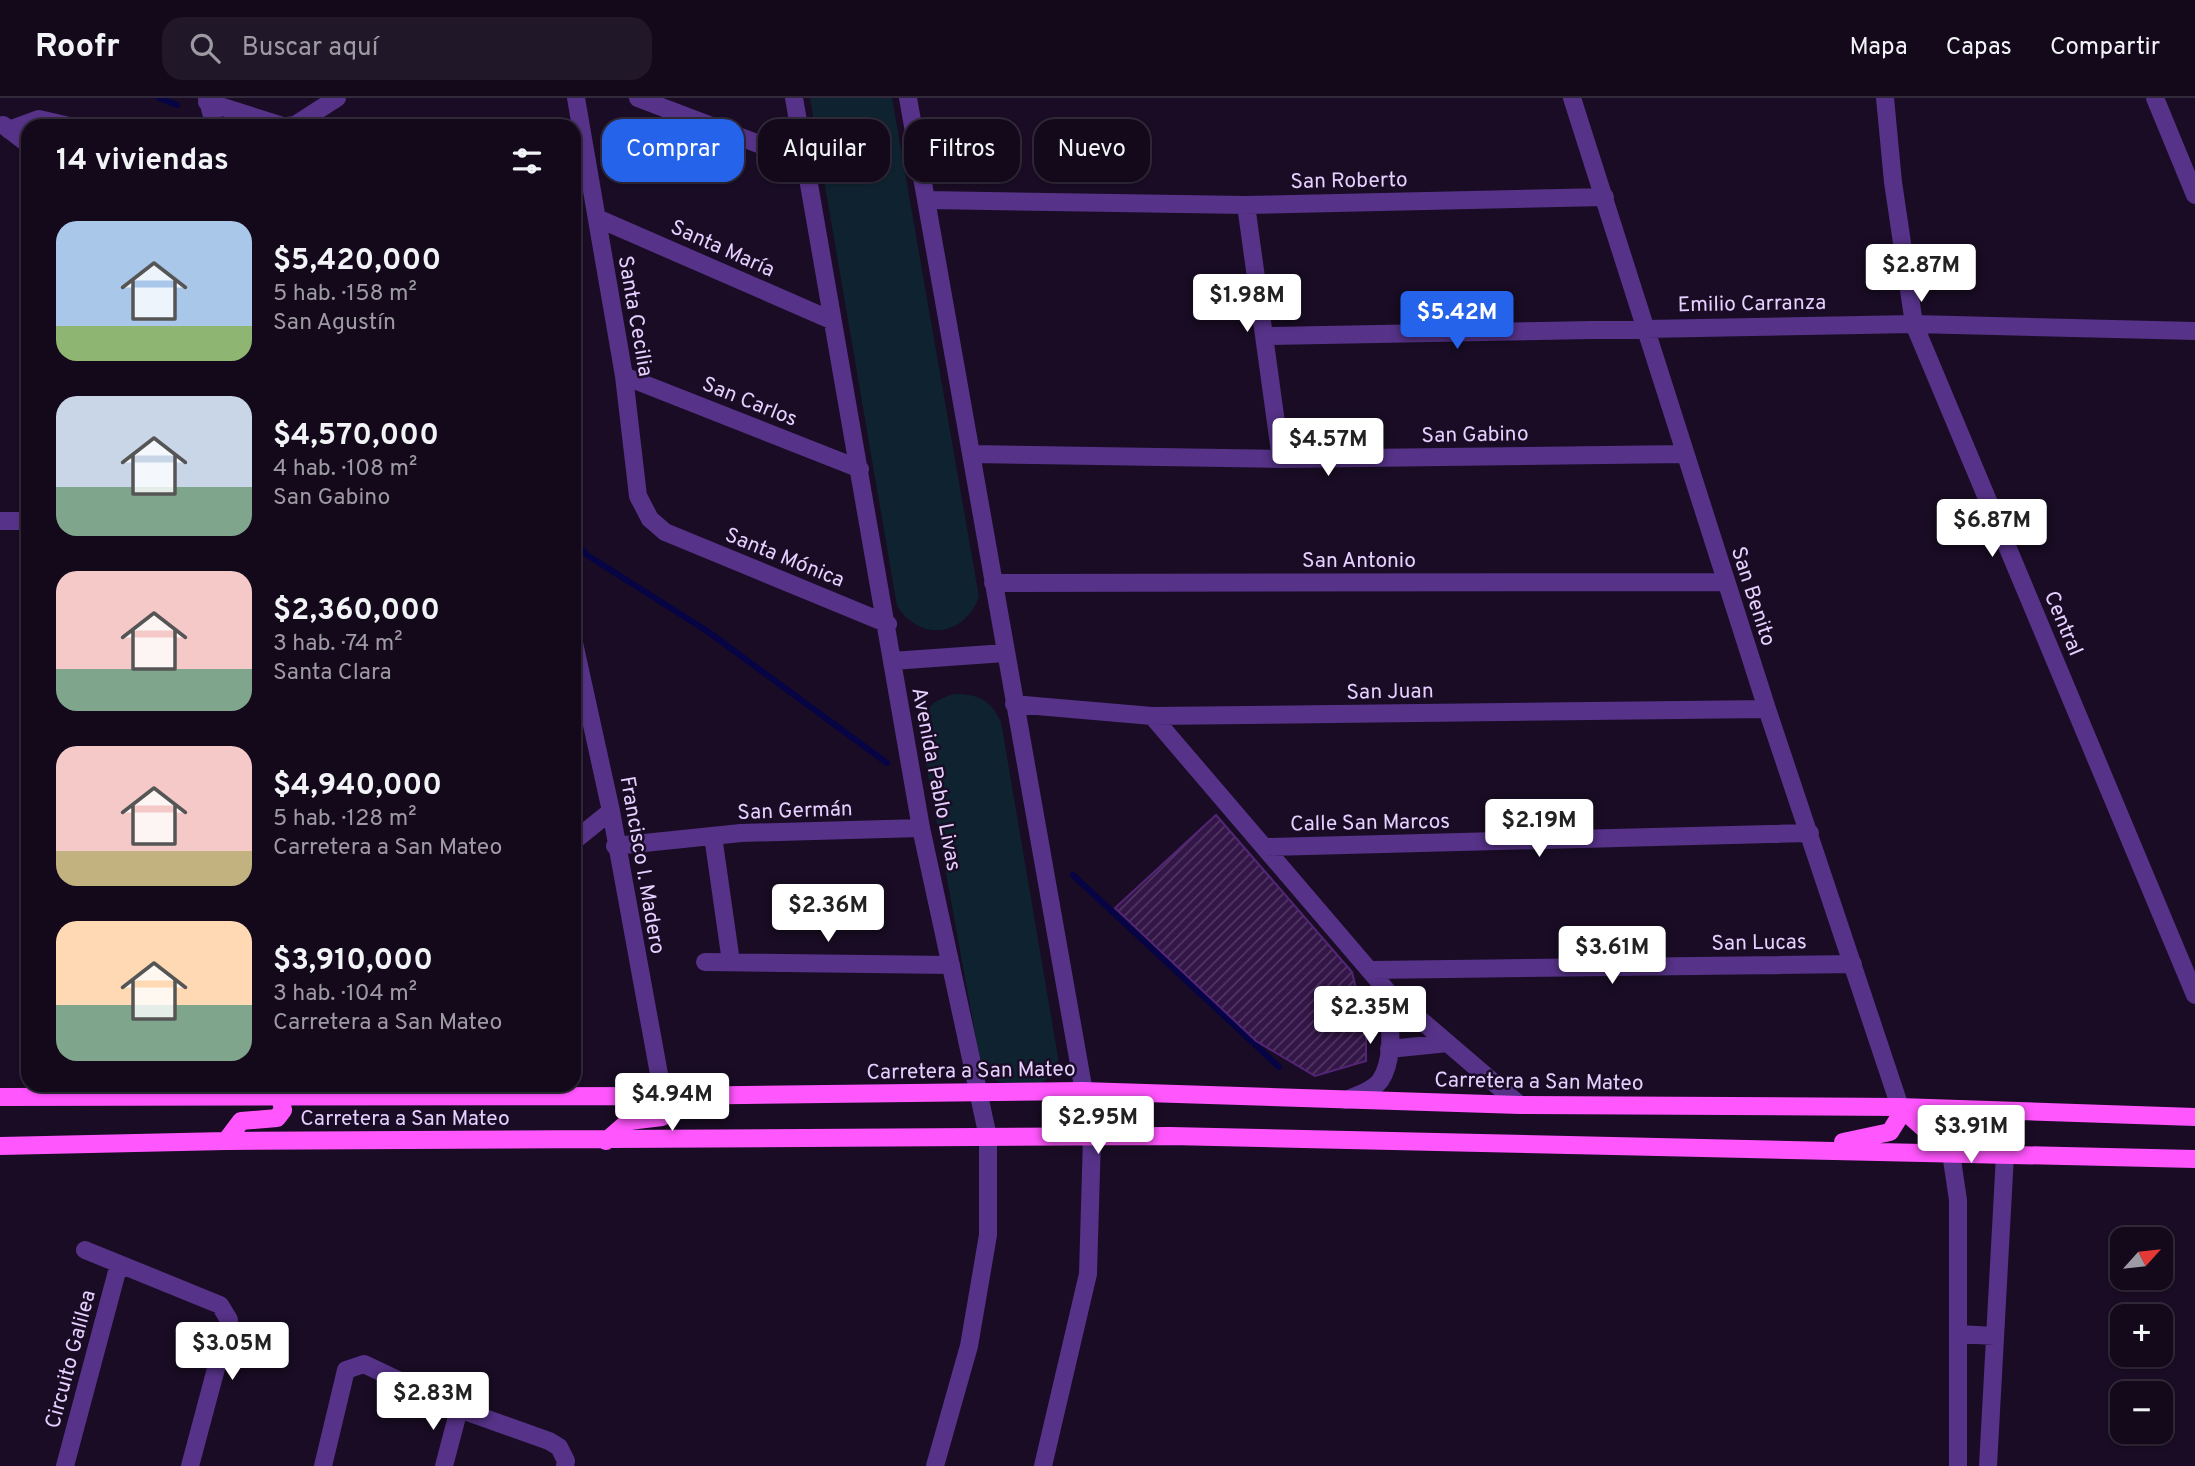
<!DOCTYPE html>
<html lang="es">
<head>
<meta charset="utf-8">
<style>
  :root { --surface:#13091b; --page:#201728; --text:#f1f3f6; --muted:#9d9aa3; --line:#322a3a; --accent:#2563eb }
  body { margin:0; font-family:Overpass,sans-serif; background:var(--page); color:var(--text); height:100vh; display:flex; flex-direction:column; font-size:26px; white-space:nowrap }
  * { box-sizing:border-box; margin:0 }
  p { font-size:23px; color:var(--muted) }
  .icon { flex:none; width:38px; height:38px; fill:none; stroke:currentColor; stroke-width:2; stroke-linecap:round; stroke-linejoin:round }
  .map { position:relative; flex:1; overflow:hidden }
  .drawer { position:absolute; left:21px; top:21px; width:560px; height:973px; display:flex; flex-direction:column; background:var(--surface); border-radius:21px; box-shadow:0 2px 5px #0004,0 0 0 2px var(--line) }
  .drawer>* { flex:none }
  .top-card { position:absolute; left:602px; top:21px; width:665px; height:63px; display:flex; gap:14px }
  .needle { width:46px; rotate:63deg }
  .controls { position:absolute; left:2110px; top:1129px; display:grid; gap:14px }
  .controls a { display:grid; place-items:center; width:63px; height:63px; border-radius:14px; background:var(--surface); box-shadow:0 2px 5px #0004,0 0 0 2px var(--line); font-size:35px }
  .price { position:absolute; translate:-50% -60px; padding:0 16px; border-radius:7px; background:#fff; color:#222; font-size:23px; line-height:46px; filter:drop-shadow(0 2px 4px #0008) }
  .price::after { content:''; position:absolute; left:50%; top:42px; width:21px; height:16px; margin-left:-10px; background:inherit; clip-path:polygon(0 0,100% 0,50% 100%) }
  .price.current { background:var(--accent); color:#fff }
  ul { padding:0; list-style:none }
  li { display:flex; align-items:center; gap:21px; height:175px; padding:0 35px }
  li span { display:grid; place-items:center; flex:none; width:196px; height:140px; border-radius:21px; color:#555 }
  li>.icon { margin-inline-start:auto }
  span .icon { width:84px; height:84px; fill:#fffc; stroke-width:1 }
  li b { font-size:30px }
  h2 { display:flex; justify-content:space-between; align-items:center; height:84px; padding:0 35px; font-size:30px }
  .tag { padding:0 24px; border-radius:21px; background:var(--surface); box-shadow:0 2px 5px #0004,0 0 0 2px var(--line); font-size:24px; line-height:63px }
  .tag.current { background:var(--accent); color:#fff }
  header { display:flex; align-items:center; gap:42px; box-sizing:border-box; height:98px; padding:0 35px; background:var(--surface); border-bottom:2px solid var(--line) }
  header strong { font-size:33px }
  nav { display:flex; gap:38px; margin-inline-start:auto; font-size:24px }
  .search { width:490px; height:63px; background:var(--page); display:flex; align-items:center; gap:18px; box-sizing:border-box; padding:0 24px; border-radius:21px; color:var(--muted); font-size:26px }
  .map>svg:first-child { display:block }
  .grass { fill:#0e232f }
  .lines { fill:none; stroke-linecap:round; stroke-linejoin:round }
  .stream { stroke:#060445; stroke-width:6 }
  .building { fill:url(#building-hatch); stroke:#542576; stroke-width:2 }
  .minor { stroke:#563288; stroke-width:18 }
  .major { stroke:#ff56fd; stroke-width:18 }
  .labels { text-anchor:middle; stroke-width:5; stroke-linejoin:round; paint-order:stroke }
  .street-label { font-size:21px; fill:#e7cfff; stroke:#190c24 }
</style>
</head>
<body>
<header>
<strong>Roofr</strong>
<div class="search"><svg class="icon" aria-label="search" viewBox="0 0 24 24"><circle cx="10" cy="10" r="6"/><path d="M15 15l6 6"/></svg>Buscar aquí</div>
<nav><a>Mapa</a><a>Capas</a><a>Compartir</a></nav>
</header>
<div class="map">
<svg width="2195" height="1368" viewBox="0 0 2195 1368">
  <defs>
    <pattern id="building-hatch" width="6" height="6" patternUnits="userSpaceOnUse" patternTransform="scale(1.75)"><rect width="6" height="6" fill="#331647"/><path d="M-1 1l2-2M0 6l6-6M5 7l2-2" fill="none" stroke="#513763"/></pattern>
  </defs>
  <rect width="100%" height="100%" fill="#190c24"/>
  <path class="grass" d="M810,0h82l87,499c-15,40 -59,45 -82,9z
    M954,596c24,0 37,6 47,28l57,335 -1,12 -16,15c-31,0 -52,6 -62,-29l-60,-330c7,-19 16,-25 35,-31z"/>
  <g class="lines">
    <path class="stream" d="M159,0l18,7
      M574,443l13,14 120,76 180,132
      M1073,777l206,192"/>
  </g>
  <path class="building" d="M1216,717l136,157 14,57v32l-51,15 -59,-35 -141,-133z"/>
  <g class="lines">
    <path class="minor" d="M207,0l8,28
      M576,0l48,278 14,120 12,23 15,13 223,92
      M638,0l168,64
      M794,0l127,730 67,309v98l-19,111 -34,120
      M908,0l184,1039 -4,137 -45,192
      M1572,0l195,611 133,398
      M1885,0l8,84 21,142 281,671
      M2155,0l40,97
      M207,4l76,24
      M3,27l25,19
      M287,28l8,-1 42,-27
      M9,32l30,-11 30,7
      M927,102l319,5 359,-8
      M1246,107l35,254
      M597,120l234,102
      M1266,238l648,-12 281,7
      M624,278l236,93
      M971,356l310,5 404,-5
      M0,423h28
      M993,485l733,-1
      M574,545l37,168 52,285
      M892,563l113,-8
      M1014,606l138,12 615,-7
      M1152,618l236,276 132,113
      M713,738l18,126
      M574,743l37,-30
      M615,748l126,-13 180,-5
      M1267,749l543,-14
      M705,864l246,3
      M1372,872l481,-6
      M1389,951l59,-6
      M1346,1002c12,-5 26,-9 34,-19 16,-23 9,-63 8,-89
      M1951,1055l7,47v266
      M85,1152l135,55 9,15 -39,146
      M1958,1236l37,2
      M65,1368l54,-202
      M323,1368l23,-96 18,-6 95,45 90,32 10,6 7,14 -1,5
      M444,1368l15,-57
      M1988,1368l17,-311"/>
    <path class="major" d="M0,999l663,-1 420,-5 437,14 380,2 295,10
      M1900,1009l29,26 46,13
      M226,1043l15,-20 36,-3 6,-8 -3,-14
      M606,1043l23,-20 33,-4 6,-13 -5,-8
      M1843,1044l47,-10 10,-16v-9
      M0,1048l226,-5 944,-5 1025,23"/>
  </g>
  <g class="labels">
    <g class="street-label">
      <text transform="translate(1349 82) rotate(-1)" y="7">San Roberto</text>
      <text transform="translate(723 150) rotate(24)" y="7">Santa María</text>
      <text transform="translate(1752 205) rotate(-1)" y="7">Emilio Carranza</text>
      <text transform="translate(636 218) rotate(80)" y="7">Santa Cecilia</text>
      <text transform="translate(750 303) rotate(22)" y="7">San Carlos</text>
      <text transform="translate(1475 336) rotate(-1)" y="7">San Gabino</text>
      <text transform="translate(785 459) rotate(22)" y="7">Santa Mónica</text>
      <text x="1359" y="469">San Antonio</text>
      <text transform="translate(1754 498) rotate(72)" y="7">San Benito</text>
      <text transform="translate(2064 525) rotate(67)" y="7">Central</text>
      <text transform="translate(1390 593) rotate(-1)" y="7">San Juan</text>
      <text transform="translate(937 681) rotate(79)" y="7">Avenida Pablo Livas</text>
      <text transform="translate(795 712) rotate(-2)" y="7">San Germán</text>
      <text transform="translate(1370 724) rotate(-1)" y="7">Calle San Marcos</text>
      <text transform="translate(643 767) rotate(80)" y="7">Francisco I. Madero</text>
      <text transform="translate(1759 844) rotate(-1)" y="7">San Lucas</text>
      <text transform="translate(971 972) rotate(-1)" y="7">Carretera a San Mateo</text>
      <text transform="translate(1539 983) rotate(1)" y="7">Carretera a San Mateo</text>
      <text x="405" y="1027">Carretera a San Mateo</text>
      <text transform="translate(70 1261) rotate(-75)" y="7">Circuito Galilea</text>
    </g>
  </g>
</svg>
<div class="controls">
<a><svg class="needle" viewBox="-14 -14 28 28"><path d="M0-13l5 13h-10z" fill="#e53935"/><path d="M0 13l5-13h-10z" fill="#9d9aa3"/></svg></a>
<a>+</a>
<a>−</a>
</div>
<b class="price" style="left:1921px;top:206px">$2.87M</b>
<b class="price" style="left:1247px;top:236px">$1.98M</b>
<b class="price current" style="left:1457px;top:253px">$5.42M</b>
<b class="price" style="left:1328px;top:380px">$4.57M</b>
<b class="price" style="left:1992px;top:461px">$6.87M</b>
<b class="price" style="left:1539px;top:761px">$2.19M</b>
<b class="price" style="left:828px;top:846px">$2.36M</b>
<b class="price" style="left:1612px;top:888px">$3.61M</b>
<b class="price" style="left:1370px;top:948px">$2.35M</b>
<b class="price" style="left:672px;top:1035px">$4.94M</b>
<b class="price" style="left:1098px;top:1058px">$2.95M</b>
<b class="price" style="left:1971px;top:1067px">$3.91M</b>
<b class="price" style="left:232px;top:1284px">$3.05M</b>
<b class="price" style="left:433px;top:1334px">$2.83M</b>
<div class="top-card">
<a class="tag current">Comprar</a>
<a class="tag">Alquilar</a>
<a class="tag">Filtros</a>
<a class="tag">Nuevo</a>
</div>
<section class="drawer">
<h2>14 viviendas<svg class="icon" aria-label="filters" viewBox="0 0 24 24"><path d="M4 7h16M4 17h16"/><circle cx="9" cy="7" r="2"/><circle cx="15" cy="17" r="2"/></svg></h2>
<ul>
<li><span style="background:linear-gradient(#a9c7e8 75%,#8fb573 0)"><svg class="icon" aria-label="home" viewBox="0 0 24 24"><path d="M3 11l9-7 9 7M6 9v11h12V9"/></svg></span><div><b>$5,420,000</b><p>5 hab. · 158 m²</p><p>San Agustín</p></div></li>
<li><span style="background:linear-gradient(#c9d6e8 65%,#7fa58c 0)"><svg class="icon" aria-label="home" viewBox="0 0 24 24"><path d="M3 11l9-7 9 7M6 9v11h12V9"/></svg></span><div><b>$4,570,000</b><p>4 hab. · 108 m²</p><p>San Gabino</p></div></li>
<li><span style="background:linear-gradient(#f6c9c9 70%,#7fa58c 0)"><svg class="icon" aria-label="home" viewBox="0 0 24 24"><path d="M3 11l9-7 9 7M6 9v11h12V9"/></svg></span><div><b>$2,360,000</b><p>3 hab. · 74 m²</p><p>Santa Clara</p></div></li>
<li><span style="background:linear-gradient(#f6c9c9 75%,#c2b280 0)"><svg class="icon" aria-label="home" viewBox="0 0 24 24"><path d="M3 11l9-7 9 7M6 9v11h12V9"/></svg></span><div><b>$4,940,000</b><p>5 hab. · 128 m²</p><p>Carretera a San Mateo</p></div></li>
<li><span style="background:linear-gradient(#ffd9b3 60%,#7fa58c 0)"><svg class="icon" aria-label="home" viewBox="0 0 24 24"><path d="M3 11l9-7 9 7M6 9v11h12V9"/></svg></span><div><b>$3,910,000</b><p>3 hab. · 104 m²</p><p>Carretera a San Mateo</p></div></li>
</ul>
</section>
</div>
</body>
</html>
